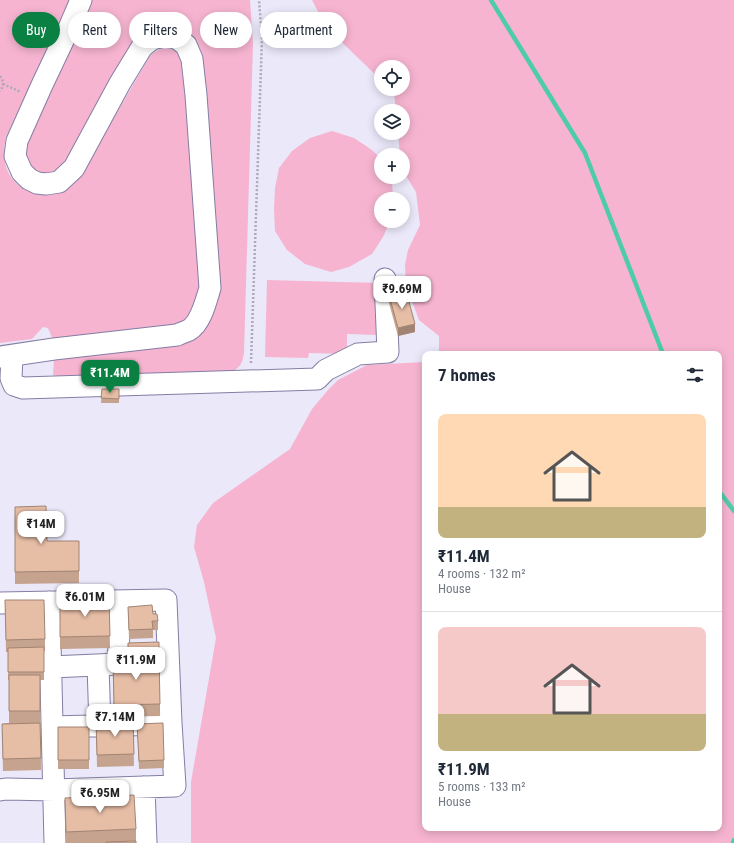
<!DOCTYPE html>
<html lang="en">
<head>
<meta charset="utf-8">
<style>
  :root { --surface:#fff; --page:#f6f6f7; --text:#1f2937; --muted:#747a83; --line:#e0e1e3; --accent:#0b8043 }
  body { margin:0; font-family:"Roboto Condensed",sans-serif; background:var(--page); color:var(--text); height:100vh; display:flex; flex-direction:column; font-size:15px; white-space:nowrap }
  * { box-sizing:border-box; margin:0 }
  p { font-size:13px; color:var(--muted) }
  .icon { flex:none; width:22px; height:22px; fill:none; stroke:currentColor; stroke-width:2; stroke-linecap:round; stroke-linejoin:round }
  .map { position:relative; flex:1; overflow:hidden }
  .details { position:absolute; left:422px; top:351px; width:300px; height:480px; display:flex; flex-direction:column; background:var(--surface); border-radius:8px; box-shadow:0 2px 10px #0003 }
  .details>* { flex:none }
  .banner { position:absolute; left:12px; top:12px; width:350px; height:36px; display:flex; gap:8px }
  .buttons { position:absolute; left:374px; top:60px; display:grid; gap:8px }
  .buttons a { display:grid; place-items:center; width:36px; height:36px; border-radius:50%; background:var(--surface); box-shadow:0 2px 10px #0003; font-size:20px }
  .price { position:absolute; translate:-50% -34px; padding:0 9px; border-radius:8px; background:#fff; color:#222; font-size:13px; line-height:26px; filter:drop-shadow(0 1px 2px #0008) }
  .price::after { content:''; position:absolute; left:50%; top:24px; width:12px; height:9px; margin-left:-6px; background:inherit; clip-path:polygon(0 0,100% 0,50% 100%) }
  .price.current { background:var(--accent); color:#fff }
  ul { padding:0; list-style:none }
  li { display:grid; align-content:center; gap:8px; height:212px; padding:0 16px }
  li+li { border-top:1px solid var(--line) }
  li span { display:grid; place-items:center; height:124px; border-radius:8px; color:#555 }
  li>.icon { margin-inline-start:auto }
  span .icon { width:72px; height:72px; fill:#fffc; stroke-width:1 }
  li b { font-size:17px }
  h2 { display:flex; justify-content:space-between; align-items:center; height:48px; padding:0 16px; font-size:17px }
  .tag { padding:0 14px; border-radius:18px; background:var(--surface); box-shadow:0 2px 10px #0003; font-size:14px; line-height:36px }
  .tag.current { background:var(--accent); color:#fff }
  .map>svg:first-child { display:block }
  .green { fill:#f6b4d0 }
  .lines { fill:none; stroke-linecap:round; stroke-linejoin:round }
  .stream { stroke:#4eccaa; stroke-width:4.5 }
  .minor-casing { stroke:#847da4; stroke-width:23 }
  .path { stroke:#acaaba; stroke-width:2.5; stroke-dasharray:2 2; stroke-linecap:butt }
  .minor { stroke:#fff; stroke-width:21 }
  .wall { fill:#c6a38e }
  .shaded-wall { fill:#a18474 }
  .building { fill:#e6bda5; stroke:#a18474 }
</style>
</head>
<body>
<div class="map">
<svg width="734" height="843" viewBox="0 0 734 843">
  <rect width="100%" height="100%" fill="#eae8f9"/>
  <path class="green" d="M0,0h70l-64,137c-2,9 -3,17 -1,25 4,23 28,37 50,32 8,-2 14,-7 21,-12l74,-126c13,-13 30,-9 34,10l16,222c-1,13 -10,31 -23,36 -3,2 -6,2 -9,3l-115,13 -5,-12 -5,-1 -11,12 -32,4z
    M90,0h160l3,44 -9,309c-2,11 -3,13 -12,19l-172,5 -7,-2 1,-16 155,-39c5,-8 7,-15 8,-24l-14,-239c-3,-12 -13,-26 -26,-29 -3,0 -7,0 -10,-1l-104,139c-12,10 -27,11 -36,-4 -3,-4 -2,-12 -2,-17z
    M312,0h422v843h-543v-61l25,-144 -12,-56 -10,-35 3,-22 16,-22 77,-54 22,-40 16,-19 10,-10 29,-15 58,-3v466h294v-474h-280v-18l-20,-16 -13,-35 -1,-20 3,-15 12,-25 -4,-33 -13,-21v-16h-3l-2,-22h5v-22h-7l-2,-18 -4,-4h13v-22h-22v13l-55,-53z
    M332,131l22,7 18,12 9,9v18h9l2,4 1,18h-12v22h9l-7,16 -11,17 -23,13 -18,5 -26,-8 -18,-14 -12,-19 -1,-22 1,-21 4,-20 13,-17 18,-13z
    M267,280l113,3 -2,52 -31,-1v20l-38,-1 -1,5 -43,-1z"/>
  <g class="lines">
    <path class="stream" d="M491,0l94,153 78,201
      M719,491l15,20
      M733,843l1,-3"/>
    <g class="minor-casing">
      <path id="minor" d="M12,356l-1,22 3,7 9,3 294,-9 9,-9 32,-16 30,-2 -3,-73
        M0,357l54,-8 123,-14c4,-2 8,-3 12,-5 12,-7 17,-29 21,-42l-14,-193 -4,-36 -6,-14 -10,-7 -12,-2 -12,3 -10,8 -22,36 -46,85 -15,14 -13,2 -9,-1 -8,-4 -7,-7 -7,-16 2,-15 25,-56 27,-57 12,-28
        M49,602l6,241
        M0,603l166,-3 5,123 4,63 -121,4 -48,-1 -6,1
        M98,665l2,61
        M51,667l68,-3 -1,-63
        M52,727l113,-3
        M144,787l2,56"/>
    </g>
    <path class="path" d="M0,76c4,5 4,10 0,15
      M3,84l18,8
      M251,363l11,-325 -3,-38"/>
    <use href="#minor" class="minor"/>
  </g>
  <path class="wall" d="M389,295l26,37 -17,4 -9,-33z
    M102,389h17v14h-18z
    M15,507l32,34h32v42l-64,1z
    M109,598l1,50 -50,1v-50z
    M5,600l40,39v12h-1v29h-4l1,90 -38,1 -1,-47 7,-1v-43h-1v-28h-2z
    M128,607l25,7 5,7v9h-5v8l-24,1z
    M128,643l31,14 1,59 -46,1 -1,-59h15z
    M133,720l1,46 -37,1 -1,-46z
    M137,724l27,36v8l-25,1z
    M58,727h31v42h-31z
    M65,798l71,31v14h-70z"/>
  <path class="shaded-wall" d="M415,324v8l-17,4v-8z"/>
  <path class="building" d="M406,291l9,33 -17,4 -9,-33z
    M102,389h17v10l-18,-1z
    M46,506l1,35h32v30l-64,1v-65z
    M109,598l1,38 -50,1v-38z
    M5,600h39l1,39 -39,1z
    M152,605l1,9h4l1,7h-6l1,8 -24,1 -1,-23z
    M159,642v15l-31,1v-15z
    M44,647v25h-36v-24z
    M159,657l1,47 -46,1 -1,-47z
    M9,675h31v36h-31z
    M133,720l1,34 -37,1 -1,-34z
    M40,723l1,35 -38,1 -1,-35z
    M163,723l1,37 -25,1 -2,-37z
    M58,727h31v33h-31z
    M134,795l2,34 -70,3 -1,-34z
    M136,841v2h-30v-1z"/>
</svg>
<div class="buttons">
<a><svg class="icon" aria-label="locate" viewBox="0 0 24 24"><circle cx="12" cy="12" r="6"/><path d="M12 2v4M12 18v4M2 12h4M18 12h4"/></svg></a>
<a><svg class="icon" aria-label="layers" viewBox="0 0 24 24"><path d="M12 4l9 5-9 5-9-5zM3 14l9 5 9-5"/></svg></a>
<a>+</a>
<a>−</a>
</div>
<b class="price" style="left:402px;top:310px">₹9.69M</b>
<b class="price current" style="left:110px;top:394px">₹11.4M</b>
<b class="price" style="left:41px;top:545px">₹14M</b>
<b class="price" style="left:85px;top:618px">₹6.01M</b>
<b class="price" style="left:136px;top:681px">₹11.9M</b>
<b class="price" style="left:115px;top:738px">₹7.14M</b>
<b class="price" style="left:100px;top:814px">₹6.95M</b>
<div class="banner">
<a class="tag current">Buy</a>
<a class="tag">Rent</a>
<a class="tag">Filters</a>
<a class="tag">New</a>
<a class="tag">Apartment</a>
</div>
<section class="details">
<h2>7 homes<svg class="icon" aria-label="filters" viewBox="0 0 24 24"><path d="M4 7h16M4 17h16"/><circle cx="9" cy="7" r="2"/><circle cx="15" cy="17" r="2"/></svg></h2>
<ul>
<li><span style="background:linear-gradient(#ffd9b3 75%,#c2b280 0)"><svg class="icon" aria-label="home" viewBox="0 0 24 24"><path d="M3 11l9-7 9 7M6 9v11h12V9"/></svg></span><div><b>₹11.4M</b><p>4 rooms · 132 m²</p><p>House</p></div></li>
<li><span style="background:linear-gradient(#f6c9c9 70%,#c2b280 0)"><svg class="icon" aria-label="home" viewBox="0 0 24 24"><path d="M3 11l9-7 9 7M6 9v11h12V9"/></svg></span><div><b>₹11.9M</b><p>5 rooms · 133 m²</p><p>House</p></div></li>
</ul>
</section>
</div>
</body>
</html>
